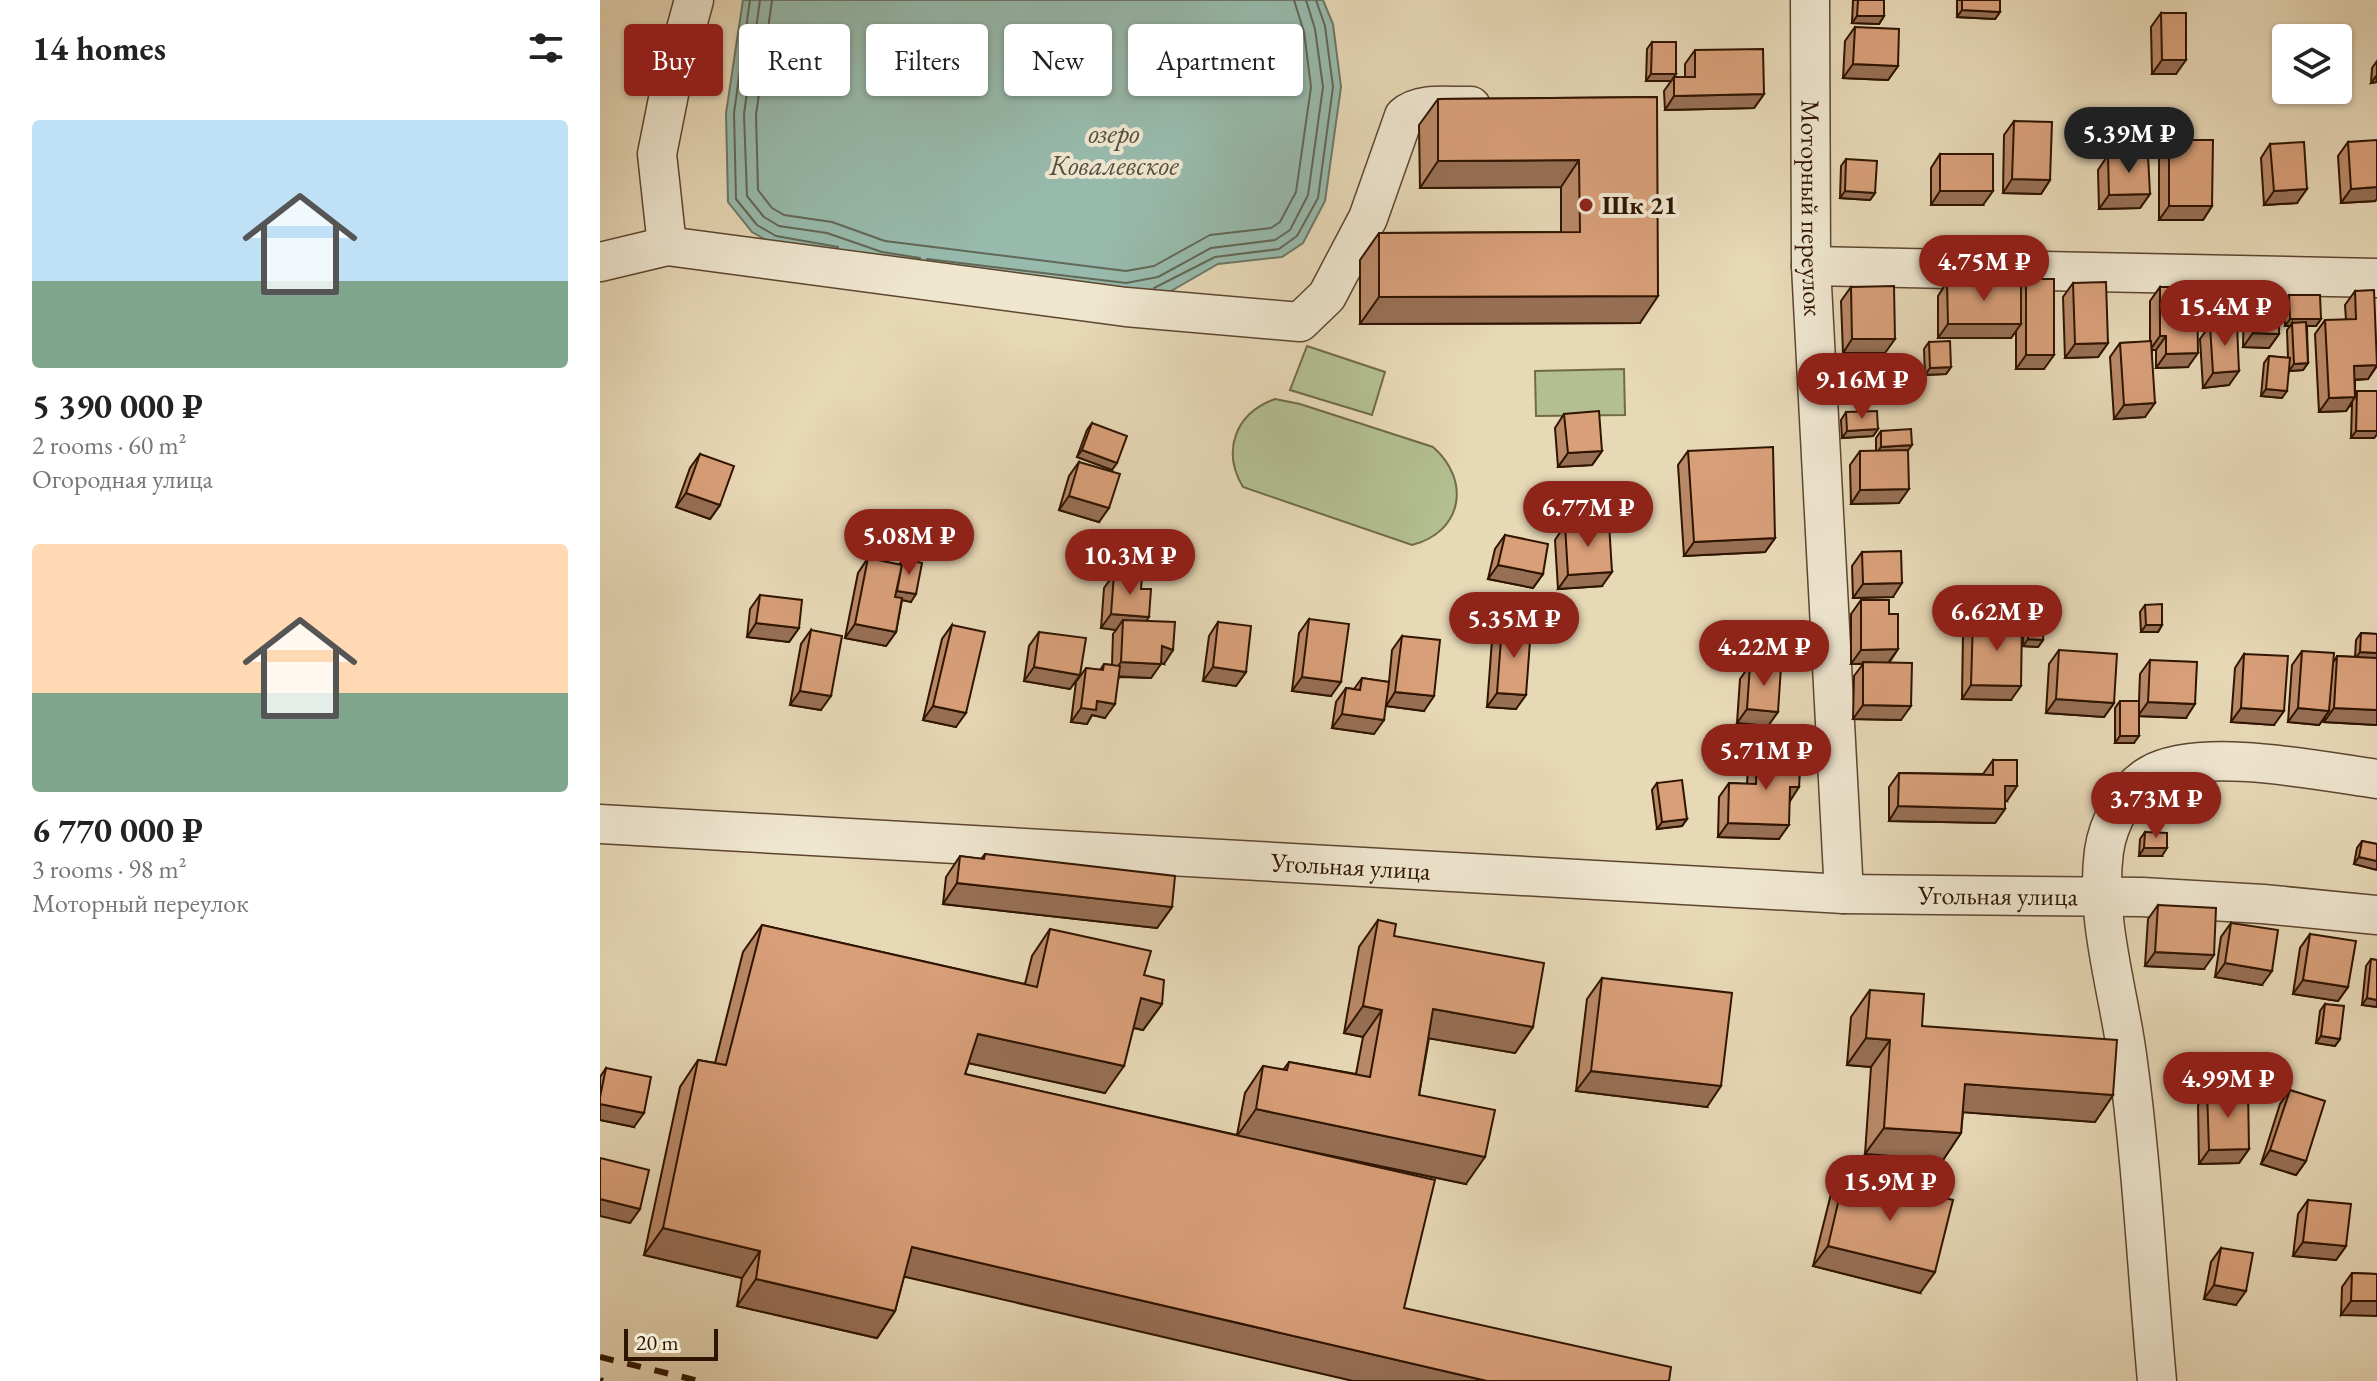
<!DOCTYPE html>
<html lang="en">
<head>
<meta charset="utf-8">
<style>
  :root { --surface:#fff; --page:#f2f2f2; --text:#222; --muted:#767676; --accent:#8f2418 }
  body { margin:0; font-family:"EB Garamond",serif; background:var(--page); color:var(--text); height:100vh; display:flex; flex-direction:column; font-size:30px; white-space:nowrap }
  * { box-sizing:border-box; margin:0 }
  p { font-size:26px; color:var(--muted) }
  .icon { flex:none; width:44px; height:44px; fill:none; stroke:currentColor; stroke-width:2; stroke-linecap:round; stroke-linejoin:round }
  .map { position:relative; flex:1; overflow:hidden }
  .drawer { display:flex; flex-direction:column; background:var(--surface); width:600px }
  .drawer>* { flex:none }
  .top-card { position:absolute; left:24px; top:24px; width:760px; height:72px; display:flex; gap:16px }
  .tools { position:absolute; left:1672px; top:24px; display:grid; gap:16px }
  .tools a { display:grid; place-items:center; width:80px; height:80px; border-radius:8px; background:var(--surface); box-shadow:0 2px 6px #0004; font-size:40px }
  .scale { position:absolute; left:24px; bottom:20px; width:94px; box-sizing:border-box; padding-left:8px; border:4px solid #2f1400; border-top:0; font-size:22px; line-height:28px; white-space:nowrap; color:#2f1400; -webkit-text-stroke:6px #efe6d0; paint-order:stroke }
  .price { position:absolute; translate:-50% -68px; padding:0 18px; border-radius:28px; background:var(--accent); color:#fff; font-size:26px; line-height:52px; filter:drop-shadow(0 2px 4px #0008) }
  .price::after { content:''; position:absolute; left:50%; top:48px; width:24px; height:18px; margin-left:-12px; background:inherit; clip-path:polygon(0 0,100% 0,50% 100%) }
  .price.on { background:#222; color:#fff }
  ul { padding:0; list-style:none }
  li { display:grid; align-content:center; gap:16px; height:424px; padding:0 32px }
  li span { display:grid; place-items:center; height:248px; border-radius:8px; color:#555 }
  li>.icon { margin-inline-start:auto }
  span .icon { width:144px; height:144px; fill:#fffc; stroke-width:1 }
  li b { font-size:34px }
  h2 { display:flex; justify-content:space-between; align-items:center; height:96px; padding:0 32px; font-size:34px }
  .chip { padding:0 28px; border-radius:8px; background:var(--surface); box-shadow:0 2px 6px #0004; font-size:28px; line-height:72px }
  .chip.on { background:var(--accent); color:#fff }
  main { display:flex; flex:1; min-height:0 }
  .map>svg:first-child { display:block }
  .green { fill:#b3bf90; stroke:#716a48; stroke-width:2 }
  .water { fill:#97baac; stroke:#6d7867; stroke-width:2 }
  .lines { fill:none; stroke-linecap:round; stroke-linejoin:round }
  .shore { stroke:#636756; stroke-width:2 }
  .minor-casing { stroke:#5d452e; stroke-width:41 }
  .minor { stroke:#efe6d0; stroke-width:38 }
  .rail { stroke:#2f1400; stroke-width:6; stroke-dasharray:14 14; stroke-linecap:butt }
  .wall { fill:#ba8968; stroke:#2f1400; stroke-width:2 }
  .shaded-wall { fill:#976f55; stroke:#2f1400; stroke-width:2 }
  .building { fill:#d89f79; stroke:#2f1400; stroke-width:2 }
  .poi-dot { fill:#8f2418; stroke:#efe6d0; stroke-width:3 }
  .labels { text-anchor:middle; stroke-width:8; stroke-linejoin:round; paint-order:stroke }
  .poi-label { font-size:26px; font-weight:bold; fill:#2f1400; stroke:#efe6d0; text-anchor:start }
  .street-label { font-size:26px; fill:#2f1400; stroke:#efe6d0 }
  .water-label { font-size:28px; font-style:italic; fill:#534e3c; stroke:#efe6d0 }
</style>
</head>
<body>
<main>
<section class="drawer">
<h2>14 homes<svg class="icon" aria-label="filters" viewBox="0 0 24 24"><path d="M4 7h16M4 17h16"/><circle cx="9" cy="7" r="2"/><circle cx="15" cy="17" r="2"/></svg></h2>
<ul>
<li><span style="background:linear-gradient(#bfe0f5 65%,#7fa58c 0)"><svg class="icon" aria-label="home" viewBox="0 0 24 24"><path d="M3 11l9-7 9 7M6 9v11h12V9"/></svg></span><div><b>5 390 000 ₽</b><p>2 rooms · 60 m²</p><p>Огородная улица</p></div></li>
<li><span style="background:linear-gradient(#ffd9b3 60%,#7fa58c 0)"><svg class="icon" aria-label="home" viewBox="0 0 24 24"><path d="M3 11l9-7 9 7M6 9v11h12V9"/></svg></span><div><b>6 770 000 ₽</b><p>3 rooms · 98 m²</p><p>Моторный переулок</p></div></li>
</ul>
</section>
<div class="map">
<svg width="1777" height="1381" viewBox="0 0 1777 1381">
  <rect width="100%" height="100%" fill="#e7d8b6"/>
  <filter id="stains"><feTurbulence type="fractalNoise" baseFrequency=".0025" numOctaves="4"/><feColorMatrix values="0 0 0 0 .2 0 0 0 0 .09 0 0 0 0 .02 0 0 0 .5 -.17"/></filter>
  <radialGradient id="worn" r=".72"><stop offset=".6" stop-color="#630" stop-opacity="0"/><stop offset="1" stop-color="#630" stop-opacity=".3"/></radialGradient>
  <path class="green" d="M707,346l78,26 -13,43 -82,-25z
    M1024,369l1,46 -89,1 -1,-45z
    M675,399l25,5 133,43c38,33 30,85 -21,98l-169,-58c-22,-37 -7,-74 32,-88z"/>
  <path class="water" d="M143,0h580l10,24 8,63 -16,114 -22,42 -21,14 -64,7 -54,31 -391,-51 -21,-12 -24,-30 -2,-89z"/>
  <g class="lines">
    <path class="shore" d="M150,0l-16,113 2,86 21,26 19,11 62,11
      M160,0l-16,114 3,82 17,21 15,9 48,7 55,19 38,6
      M172,0l-16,115 2,75 14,18 12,7 48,7 53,19 241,30 28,-5 56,-31 61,-7 9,-6 16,-30 15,-105 -7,-55 -10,-32
      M327,259l199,24 32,-6 53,-29 64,-8 15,-10 18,-35 15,-108 -8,-58 -9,-29
      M554,288l61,-31 64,-8 18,-13 21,-38 15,-111 -8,-61 -9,-26"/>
    <g class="minor-casing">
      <g id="minor">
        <path id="s1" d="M1210,0l1,266 33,628"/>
        <path d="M67,246l459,61 174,15 27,-26 41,-78 36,-102c16,-15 47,-9 67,-10"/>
        <path d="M0,262l67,-16 -10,-92 14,-70 23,-84"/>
        <path d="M1211,266l566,12"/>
        <path id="s2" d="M0,824l1244,70 298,3 121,7 114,11"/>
        <path d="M1557,1381c-10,-108 -15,-218 -30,-326 -9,-66 -32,-137 -23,-204 4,-27 21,-62 46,-76 50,-29 170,-4 227,4"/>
      </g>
    </g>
    <use href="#minor" class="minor"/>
    <path class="rail" d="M0,1357l99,24
      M0,1380l3,1"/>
  </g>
  <path class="wall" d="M1253,0h31v16l-5,8 -27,-1z
    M1357,0h43v12l-5,7 -38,-2z
    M1561,13l15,61h-24l-1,-47z
    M1255,27l43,39 -10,14 -45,-2 2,-37z
    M1052,42l24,32 -5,7h-25l1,-32z
    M1095,50l69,44 -10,14 -89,2 -1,-19 10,-14h11v-13z
    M1777,61v21l-6,1 1,-15z
    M1057,97l-17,226 -280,1v-64l19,-27 182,-1v-45l-141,1 -1,-63 19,-26z
    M1414,121l36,59 -9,14 -38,-1 1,-58z
    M1569,140l43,66 -9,14h-44v-66z
    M1748,142l27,59 -34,2 -3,-47z
    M1670,144l27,59 -33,2 -3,-47z
    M1340,154l43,51h-52v-37z
    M1508,155l42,39 -10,14 -41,1 -1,-39z
    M1246,159l29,34 -5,7 -30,-2 1,-32z
    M1426,279l18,90h-28v-38l-5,7h-73v-42l9,-14 74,3z
    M1473,283l35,60 -10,14 -33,1 -2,-61z
    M1251,287l34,66h-42l-2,-52z
    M1560,287l28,80 -32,1v-18h-4l-7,67 -31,2 -4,-62 10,-14 30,-1v-41z
    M1654,288l25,46 -10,14 -26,-1 1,-45z
    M1755,291l22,60v15l-9,13 -13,1v13l2,-2h20v43l-3,4h-23l1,-35 -6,8 -27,1 -4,-78 10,-14h21l-1,-15z
    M1689,295l32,24 -5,7h-9l1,37 -5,7 -14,1 -7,27 -21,-2 3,-33 5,-7 19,2 -1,-28 3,-4h-5l-1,-24z
    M1610,325l19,60 -26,3 -3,-49z
    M1329,342l22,25 -5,7 -21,1 -1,-26z
    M1246,412l32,17 -5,7 -31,2 -1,-18z
    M964,414l38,37 -10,14 -34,2 -3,-39z
    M492,423l20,47 -35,-13 10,-27z
    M1281,431l27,20 -9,52 -48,1 -1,-39 10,-14h16v-13z
    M1088,451l87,87 -10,14 -81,4 -6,-91z
    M100,454l20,51 -10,14 -34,-12 14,-39z
    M479,462l20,60 -40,-12 10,-34z
    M965,525l37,61 -44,3 -3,-49z
    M905,535l38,39 -10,14 -45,-9 7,-30z
    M1262,552l31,45 -40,1 -1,-32z
    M268,558l31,7 4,-6 8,43 -9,-2 -6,32 -10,14 -41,-8 13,-65z
    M514,574l27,15 5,32 18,43 -3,-1 -10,15 -32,-1 -14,41 -13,-3 -5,9 -16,-2 5,-40 10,-14 14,2 4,-6 8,1 1,-31 3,-4 -15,-2 3,-40z
    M160,595l39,33 -10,14 -42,-5 3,-28z
    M1261,600l28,14 9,35 -9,14 12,57 -48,-1 1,-43 9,-12h-12v-50z
    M1545,605l17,20 -4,7h-17l-1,-20z
    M1429,606l14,34 -5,7 -15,-1 1,-32z
    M709,619l22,77 -39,-5 7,-58z
    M1373,619l38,81 -49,-1 1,-66z
    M618,622l28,50 -10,14 -33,-5 6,-45z
    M352,625l4,102 -33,-7 19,-81z
    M902,626l14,83 -29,-2 5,-67z
    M211,630l10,80 -31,-5 11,-61z
    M439,632l41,43 -10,14 -46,-8 5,-35z
    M1761,633l16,1v91l-53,-3 1,-5 -6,8 -31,-3 4,-57 10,-14 32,10 3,-5 18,1 1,-17z
    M802,636l22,75 -38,-5 -12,28 -42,-6 4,-26 10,-14 8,1 8,-11 27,4 3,-32z
    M1459,650l55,53 -10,14 -58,-4 3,-49z
    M1644,654l30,71 -43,-3 4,-54z
    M1550,660l36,58 -47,-2 -5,27h-19v-35l5,-7h19l1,-27z
    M1150,665l18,61 -31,-3 3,-44z
    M1157,753l33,48 -11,38 -61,-2 1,-40 10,-14 18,1 1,-16z
    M1393,760l14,41 -2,-1v9l-10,14 -106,-2v-34l10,-14 84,1z
    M1057,783l30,36 -5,7 -25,3 -5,-39z
    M1545,832l17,24h-23l1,-17z
    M1762,841l15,3v26l-23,-6 3,-16z
    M385,854l187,53 -15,21 -214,-24 3,-27 14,-21 21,3z
    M1558,905l46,64 -59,-3 3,-47z
    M778,920l16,16 139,91 -18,26 -86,-15 -10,57 47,89 -184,-38 -378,130 -9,35 -18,27 -140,-32 5,-28 -98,-23 36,-168 18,-27 17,3 28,-111 19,-27 263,59 7,-28 18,-27 94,46 18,29 -19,26 -10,-2 -28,65 -136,-30 -4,11 272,61 8,-42 18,-27 20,4 6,-8 67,12 7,-37 -19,-4 15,-86z
    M1631,923l31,62 -47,-8 6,-40z
    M1710,934l38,53 -10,14 -45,-7 7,-46z
    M1771,959l6,1v47l-15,-2 4,-39z
    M1002,978l105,129 -131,-16 11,-92z
    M1270,990l52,36 191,69 -18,27 -132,-10 -2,21 -18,27 -78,-6 6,-87 -24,-2 4,-48z
    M1725,1004l15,35 -5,7 -19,-3 4,-32z
    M6,1068l28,59 -34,-7v-43z
    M1690,1090l16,71 -10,14 -35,-11 19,-60z
    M1607,1091l42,58 -10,14 -40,1 -1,-59z
    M1245,1173l75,120 -107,-27 18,-72z
    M1708,1200l38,46 -10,14 -43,-4 5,-42z
    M1621,1248l15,57 -32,-6 7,-37z
    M1752,1273l25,1 -36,41 1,-28z"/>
  <path class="shaded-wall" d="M1362,10l38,2 -5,7 -38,-2z
    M1257,16h27l-5,8 -27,-1z
    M1562,60h24l-10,14h-24z
    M1253,64l45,2 -10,14 -45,-2z
    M1051,74h25l-5,7h-25z
    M1776,76l1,6 -6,1z
    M1164,94l-10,14 -89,2 9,-14z
    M979,160l-18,27 -141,1 18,-27z
    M1412,179l38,1 -9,14 -38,-1z
    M1777,187v12l-2,2 -34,2 10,-14z
    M1707,189l-10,14 -33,2 10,-14z
    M1245,191l30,2 -5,7 -30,-2z
    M1340,191h53l-10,14h-52z
    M1550,194l-10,14 -41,1 10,-14z
    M1569,206h43l-9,14h-44z
    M1058,296l-18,27 -280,1 19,-27z
    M1690,319h31l-5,7h-24v-3l-2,3h-5z
    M1348,324h73l-10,14h-73z
    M1653,333l26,1 -10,14 -26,-1z
    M1560,336h6l-10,14h-6z
    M1252,339h43l-10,14h-42z
    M1508,343l-10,14 -33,1 10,-14z
    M1598,353l-10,14 -32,1 10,-14z
    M1426,355h28l-10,14h-28z
    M1708,363l-5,7 -14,1 5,-7z
    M1777,365l-9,14 -24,1 10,-14z
    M1351,367l-5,7 -21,1 5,-7z
    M1639,371l-10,14 -26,3 10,-15z
    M1666,389l21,2 -5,7 -21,-2z
    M1755,397l-9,14 -27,1 10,-14z
    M1555,403l-10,14 -31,2 10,-14z
    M1278,429l-5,7 -31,2 5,-7z
    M1756,431h21v3l-3,4h-23z
    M1312,445l-5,7 -31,2 5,-7z
    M482,450l35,13 -5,7 -35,-13z
    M1002,451l-10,14 -34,2 10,-14z
    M1309,489l-10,14 -48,1 9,-14z
    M86,493l34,12 -10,14 -34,-12z
    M469,496l40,12 -10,14 -40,-12z
    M1175,538l-10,14 -81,4 10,-14z
    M898,565l45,9 -10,14 -45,-9z
    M1012,572l-10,14 -44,3 10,-14z
    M1302,583l-9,14 -40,1 10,-14z
    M297,591l19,3 -5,8 -19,-4z
    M511,614l38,3 -10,15 -16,-12 -7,10 -15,-2z
    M156,623l43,5 -10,14 -42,-5z
    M255,624l41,8 -10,14 -41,-8z
    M1546,625h16l-4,7h-17z
    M1428,639l15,1 -5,7 -15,-1z
    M562,646l11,4 -9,14 -12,-4z
    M1298,649l-10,14 -37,1 10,-14z
    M1760,652l17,1v7l-22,-1z
    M521,662l40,2 -10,14 -40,-2z
    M434,667l46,8 -10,14 -46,-8z
    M613,667l33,5 -10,14 -33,-5z
    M702,677l39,5 -10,14 -39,-5z
    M1371,685l50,1 -10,14 -49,-1z
    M200,691l31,5 -10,14 -31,-5z
    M795,692l39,4 -10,15 -38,-5z
    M897,693l29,2 -10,14 -29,-2z
    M1456,699l58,4 -10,14 -58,-4z
    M497,701l18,3 -10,14 -13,-3 -5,9 -16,-2 10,-14z
    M1548,702l47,2 -9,14 -48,-2z
    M1263,705l48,1 -10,14 -48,-1z
    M333,706l33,7 -10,14 -33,-7z
    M1641,708l43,3 -10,14 -43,-3z
    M1698,708l31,3 -10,14 -31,-3z
    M1734,708l43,2v15l-53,-3z
    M1147,709l31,3 -10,14 -31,-3z
    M742,714l42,6 -10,14 -42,-6z
    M1520,736h19l-5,7h-19z
    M1405,786h12l-10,15 -11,-1z
    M1190,787h9l-9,14z
    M1298,806l107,3 -10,14 -106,-2z
    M1087,819l-5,7 -25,3 5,-7z
    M1128,823l61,2 -10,14 -61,-2z
    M1544,848h23l-5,8h-23z
    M1759,857l18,4v9l-23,-6z
    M357,883l215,24 -15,21 -214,-24z
    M1555,952l59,3 -10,14 -59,-3z
    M1625,963l47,8 -10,14 -47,-8z
    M1703,980l45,7 -10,14 -45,-7z
    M541,998l21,6 -19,26 -21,-5z
    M1767,998l10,2v7l-15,-2z
    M763,1006l19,4 -19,27 -19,-4z
    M833,1009l100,18 -18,26 -100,-17z
    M378,1034l146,32 -19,27 -146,-32z
    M1721,1036l19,3 -5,7 -19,-3z
    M1266,1038l24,2 -19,27 -24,-2z
    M991,1071l130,15 -14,21 -131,-16z
    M1365,1084l148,11 -18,27 -149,-11z
    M0,1104l44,9 -10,14 -34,-7z
    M656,1109l229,48 -19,27 -229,-48z
    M1284,1128l77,5 -18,27 -78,-6z
    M1649,1149l-10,14 -40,1 10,-14z
    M1670,1150l36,11 -10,14 -35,-11z
    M0,1199l40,10 -10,14 -30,-7z
    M63,1228l97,23 -18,27 -98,-23z
    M1703,1242l43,4 -10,14 -43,-4z
    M1228,1246l107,26 -15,21 -107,-27z
    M312,1247l575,134h-134l-460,-107z
    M156,1279l139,32 -18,27 -140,-32z
    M1614,1285l32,6 -10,14 -32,-6z
    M1751,1301h26v15l-36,-1z"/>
  <path class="building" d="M1258,0h26v16h-27z
    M1362,0h38v12l-38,-2z
    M1561,13h25v47h-24z
    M1255,27l44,2 -1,37 -45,-2z
    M1052,42h24v32h-25z
    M1163,49l1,45 -90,2v-19h21v-27z
    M1057,97l1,199 -279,1v-64l201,-1 -1,-72 -141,1v-62z
    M1414,121l38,1 -2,58 -38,-1z
    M1569,140h44l-1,66h-43z
    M1777,140v47l-26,2 -3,-47z
    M1704,142l3,47 -33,2 -4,-47z
    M1340,154h53v37h-53z
    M1508,155h40l2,39 -41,1z
    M1246,159l31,2 -2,32 -30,-2z
    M1426,279h28v76h-28z
    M1421,281v43h-73l-1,-42z
    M1506,282l2,61 -33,1 -2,-61z
    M1294,286l1,53h-43l-1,-52z
    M1560,287h37l1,66 -32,1v-18h-6z
    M1654,288h26l-1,46 -26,-1z
    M1774,290l3,75 -23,1 1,31 -26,1 -4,-78 31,-1 -1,-28z
    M1689,295h31l1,24h-31z
    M1706,322l2,41 -14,1 -2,-41z
    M1637,324l2,47 -26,2 -3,-48z
    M1350,341l1,26 -21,1 -1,-26z
    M1551,341l4,62 -31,2 -4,-62z
    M1669,356l21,2 -3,33 -21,-2z
    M1757,391h20v40h-21z
    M999,411l3,40 -34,2 -4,-39z
    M1277,411l1,18 -31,2 -1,-19z
    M492,423l35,13 -10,27 -35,-13z
    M1311,429l1,16 -31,2v-16z
    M1173,447l2,91 -81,4 -6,-91z
    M1308,450l1,39 -49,1v-39z
    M100,454l34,12 -14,39 -34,-12z
    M479,462l41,12 -11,34 -40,-12z
    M1009,523l3,49 -44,3 -3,-50z
    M905,535l43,9 -5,30 -45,-9z
    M1301,551l1,32 -39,1 -1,-32z
    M268,558l34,7 -7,32 7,1 -6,34 -41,-8z
    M303,559l19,4 -6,31 -19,-3z
    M514,574l28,3 -1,12h10l-2,28 -38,-3z
    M160,595l42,5 -3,28 -43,-5z
    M1261,600h28v14h9v35l-37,1z
    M1562,604v21h-16l-1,-20z
    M1429,606l15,1 -1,33 -15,-1z
    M709,619l40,5 -8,58 -39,-5z
    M1373,619l49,2 -1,65 -50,-1z
    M523,620l52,2 -2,28 -11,-4 -1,18 -40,-2z
    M618,622l33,4 -5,46 -33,-5z
    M352,625l33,7 -19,81 -33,-7z
    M902,626l29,2 -5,67 -29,-2z
    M211,630l31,6 -11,60 -31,-5z
    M439,632l47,6 -6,37 -46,-8z
    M1761,633l16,1v19l-17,-1z
    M802,636l38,4 -6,56 -39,-4z
    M1459,650l58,4 -3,49 -58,-4z
    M1702,651l32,2 -5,58 -31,-3z
    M1644,654l44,2 -4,55 -43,-3z
    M1737,656l40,2v52l-43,-2z
    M1550,660l47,2 -2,42 -47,-2z
    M1263,662l49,1 -1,43 -48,-1z
    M504,664l16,2 -5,38 -18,-3 -1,9 -15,-2 5,-40 17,2z
    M1150,665l31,2 -3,45 -31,-3z
    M762,678l27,4 -5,38 -42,-6 4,-26 14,2z
    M1520,701h19v35h-19z
    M1157,753l44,2 -2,32h-9l-1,38 -61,-2 1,-40 27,1z
    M1393,760h24v26h-12v23l-107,-3 1,-33 94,2z
    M1082,780l5,39 -25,3 -5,-39z
    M1545,832l22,1v15h-23z
    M1762,841l15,3v17l-18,-4z
    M385,854l190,22 -3,31 -215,-24 3,-27 24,3z
    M1558,905l58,3 -2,47 -59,-3z
    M778,920l18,4 -2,12 150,27 -11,64 -100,-18 -14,86 76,15 -10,47 -229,-48 7,-43 24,4 2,-8 81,15 12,-67 -19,-4z
    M1631,923l47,7 -6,41 -47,-8z
    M162,925l275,62 13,-58 101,22 -7,24 20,5 -2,24 -21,-6 -17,68 -146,-32 -13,40 470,106 -31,128 267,59 -2,14h-182l-575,-134 -17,64 -139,-32 4,-28 -97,-23 35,-168 28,5z
    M1710,934l46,7 -8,46 -45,-7z
    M1771,959l6,1v40l-10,-2z
    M1002,978l130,15 -11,93 -130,-15z
    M1270,990l54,4 -2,32 195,14 -4,55 -148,-11 -4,49 -77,-5 6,-88 -24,-2z
    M1725,1004l19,2 -4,33 -19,-3z
    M6,1068l45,9 -7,36 -44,-9v-7z
    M1648,1090l1,59 -40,1 -2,-59z
    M1690,1090l35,11 -19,60 -36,-11z
    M0,1158l49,12 -9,39 -40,-10z
    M1245,1173l108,27 -18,72 -107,-26z
    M1708,1200l43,4 -5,42 -43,-4z
    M1621,1248l32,5 -7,38 -32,-6z
    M1752,1273l25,1v27h-26z"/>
  <circle class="poi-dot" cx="986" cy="205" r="8"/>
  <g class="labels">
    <g class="poi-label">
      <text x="1002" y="214">Шк 21</text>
    </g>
    <g class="street-label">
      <text dy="9" stroke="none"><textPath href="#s1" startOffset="208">Моторный переулок</textPath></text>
      <text dy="9" stroke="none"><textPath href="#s2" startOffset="752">Угольная улица</textPath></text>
      <text dy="9" stroke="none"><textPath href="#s2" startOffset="1400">Угольная улица</textPath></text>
    </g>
    <g class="water-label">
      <text x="514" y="143">озеро<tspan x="514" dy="32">Ковалевское</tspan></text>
    </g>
  </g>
  <rect width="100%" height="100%" filter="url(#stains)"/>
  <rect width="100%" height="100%" fill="url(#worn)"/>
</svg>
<div class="tools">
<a><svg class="icon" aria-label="layers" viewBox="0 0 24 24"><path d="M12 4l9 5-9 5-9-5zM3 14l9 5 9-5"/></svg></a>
</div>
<div class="scale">20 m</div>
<b class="price on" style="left:1529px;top:175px">5.39M ₽</b>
<b class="price" style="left:1384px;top:303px">4.75M ₽</b>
<b class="price" style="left:1625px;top:348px">15.4M ₽</b>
<b class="price" style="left:1262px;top:421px">9.16M ₽</b>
<b class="price" style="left:988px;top:549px">6.77M ₽</b>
<b class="price" style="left:309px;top:577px">5.08M ₽</b>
<b class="price" style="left:530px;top:597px">10.3M ₽</b>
<b class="price" style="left:1397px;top:653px">6.62M ₽</b>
<b class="price" style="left:914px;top:660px">5.35M ₽</b>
<b class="price" style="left:1164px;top:688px">4.22M ₽</b>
<b class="price" style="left:1166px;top:792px">5.71M ₽</b>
<b class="price" style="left:1556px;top:840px">3.73M ₽</b>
<b class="price" style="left:1628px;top:1120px">4.99M ₽</b>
<b class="price" style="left:1290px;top:1223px">15.9M ₽</b>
<div class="top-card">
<a class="chip on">Buy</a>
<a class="chip">Rent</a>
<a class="chip">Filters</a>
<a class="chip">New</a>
<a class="chip">Apartment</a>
</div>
</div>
</main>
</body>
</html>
